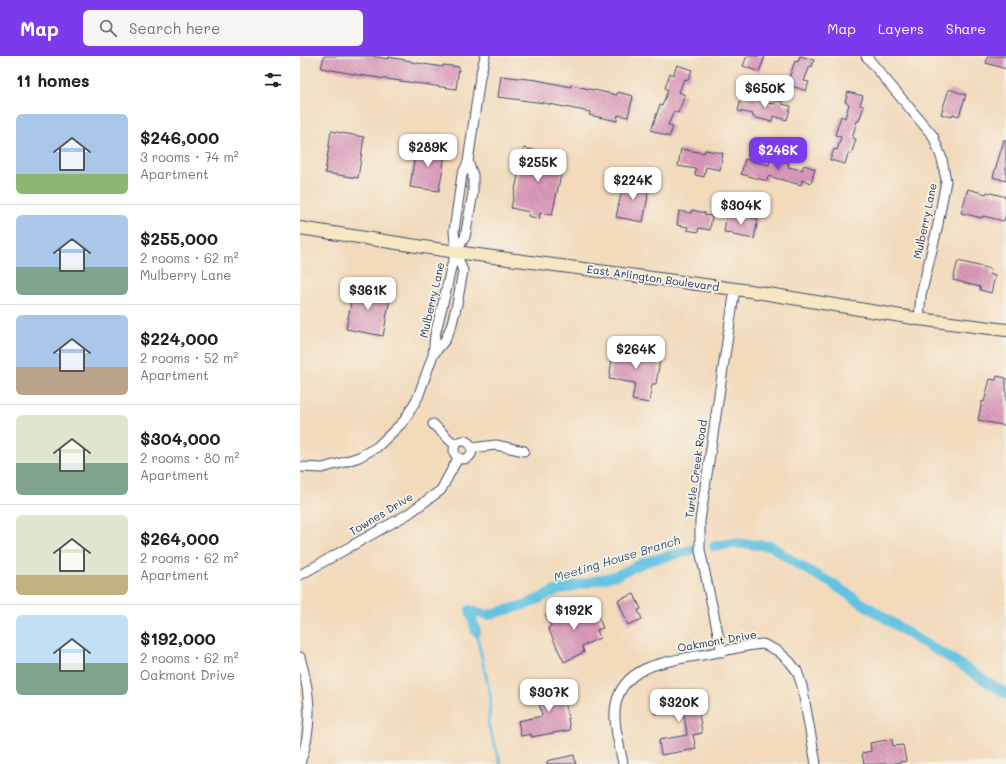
<!DOCTYPE html>
<html lang="en">
<head>
<meta charset="utf-8">
<style>
  :root { --surface:#fff; --page:#f6f6f6; --text:#202124; --muted:#757577; --line:#e0e0e0; --accent:#7c3aed }
  body { margin:0; font-family:Mali,sans-serif; background:var(--page); color:var(--text); height:100vh; display:flex; flex-direction:column; font-size:15px; white-space:nowrap }
  * { box-sizing:border-box; margin:0 }
  p { font-size:13px; color:var(--muted) }
  .icon { flex:none; width:22px; height:22px; fill:none; stroke:currentColor; stroke-width:2; stroke-linecap:round; stroke-linejoin:round }
  .map { position:relative; flex:1; overflow:hidden }
  .sheet { display:flex; flex-direction:column; background:var(--surface); width:300px }
  .sheet>* { flex:none }
  .price { position:absolute; translate:-50% -34px; padding:0 9px; border-radius:8px; background:#fff; color:#222; font-size:13px; line-height:26px; filter:drop-shadow(0 1px 2px #0008) }
  .price::after { content:''; position:absolute; left:50%; top:24px; width:12px; height:9px; margin-left:-6px; background:inherit; clip-path:polygon(0 0,100% 0,50% 100%) }
  .price.on { background:var(--accent); color:#fff }
  ul { padding:0; list-style:none }
  li { display:flex; align-items:center; gap:12px; height:100px; padding:0 16px }
  li+li { border-top:1px solid var(--line) }
  li span { display:grid; place-items:center; flex:none; width:112px; height:80px; border-radius:6px; color:#555 }
  li>.icon { margin-inline-start:auto }
  span .icon { width:48px; height:48px; fill:#fffc; stroke-width:1 }
  li b { font-size:17px }
  h2 { display:flex; justify-content:space-between; align-items:center; height:48px; padding:0 16px; font-size:17px }
  header { display:flex; align-items:center; gap:24px; box-sizing:border-box; height:56px; padding:0 20px; background:var(--accent); color:#fff }
  header strong { font-size:19px }
  nav { display:flex; gap:22px; margin-inline-start:auto; font-size:14px }
  .search { width:280px; height:36px; background:var(--page); display:flex; align-items:center; gap:10px; box-sizing:border-box; padding:0 14px; border-radius:6px; color:var(--muted); font-size:15px }
  main { display:flex; flex:1; min-height:0 }
  .map>svg:first-child { display:block }
  .lines { fill:none; stroke-linecap:round; stroke-linejoin:round }
  .stream { stroke:#64c2e2; stroke-width:3 }
  .canal { stroke:#64c2e2; stroke-width:10 }
  .building { fill:url(#building-back-hatch) }
  .street-casing { stroke:#3b496c; stroke-width:11 }
  .secondary-casing { stroke:#3b496c; stroke-width:14 }
  .street { stroke:#fff; stroke-width:9 }
  .secondary { stroke:#f7e8c3; stroke-width:12 }
  .labels { text-anchor:middle; stroke-width:3.5; stroke-linejoin:round; paint-order:stroke }
  .street-label { font-size:11px; fill:#1b2f5e; stroke:#f7f3e8 }
  .water-label { font-size:12px; font-style:italic; fill:#2d547f; stroke:#f7f3e8 }
</style>
</head>
<body>
<header>
<strong>Map</strong>
<div class="search"><svg class="icon" aria-label="search" viewBox="0 0 24 24"><circle cx="10" cy="10" r="6"/><path d="M15 15l6 6"/></svg>Search here</div>
<nav><a>Map</a><a>Layers</a><a>Share</a></nav>
</header>
<main>
<section class="sheet">
<h2>11 homes<svg class="icon" aria-label="filters" viewBox="0 0 24 24"><path d="M4 7h16M4 17h16"/><circle cx="9" cy="7" r="2"/><circle cx="15" cy="17" r="2"/></svg></h2>
<ul>
<li><span style="background:linear-gradient(#a9c7e8 75%,#8fb573 0)"><svg class="icon" aria-label="home" viewBox="0 0 24 24"><path d="M3 11l9-7 9 7M6 9v11h12V9"/></svg></span><div><b>$246,000</b><p>3 rooms · 74 m²</p><p>Apartment</p></div></li>
<li><span style="background:linear-gradient(#a9c7e8 65%,#7fa58c 0)"><svg class="icon" aria-label="home" viewBox="0 0 24 24"><path d="M3 11l9-7 9 7M6 9v11h12V9"/></svg></span><div><b>$255,000</b><p>2 rooms · 62 m²</p><p>Mulberry Lane</p></div></li>
<li><span style="background:linear-gradient(#a9c7e8 65%,#b9a48a 0)"><svg class="icon" aria-label="home" viewBox="0 0 24 24"><path d="M3 11l9-7 9 7M6 9v11h12V9"/></svg></span><div><b>$224,000</b><p>2 rooms · 52 m²</p><p>Apartment</p></div></li>
<li><span style="background:linear-gradient(#dfe7d0 60%,#7fa58c 0)"><svg class="icon" aria-label="home" viewBox="0 0 24 24"><path d="M3 11l9-7 9 7M6 9v11h12V9"/></svg></span><div><b>$304,000</b><p>2 rooms · 80 m²</p><p>Apartment</p></div></li>
<li><span style="background:linear-gradient(#dfe7d0 75%,#c2b280 0)"><svg class="icon" aria-label="home" viewBox="0 0 24 24"><path d="M3 11l9-7 9 7M6 9v11h12V9"/></svg></span><div><b>$264,000</b><p>2 rooms · 62 m²</p><p>Apartment</p></div></li>
<li><span style="background:linear-gradient(#bfe0f5 60%,#7fa58c 0)"><svg class="icon" aria-label="home" viewBox="0 0 24 24"><path d="M3 11l9-7 9 7M6 9v11h12V9"/></svg></span><div><b>$192,000</b><p>2 rooms · 62 m²</p><p>Oakmont Drive</p></div></li>
</ul>
</section>
<div class="map">
<svg width="706" height="708" viewBox="0 0 706 708">
  <defs>
    <pattern id="building-back-hatch" width="6" height="6" patternUnits="userSpaceOnUse"><rect width="6" height="6" fill="#db9aba"/><path d="M-1 5l2 2M0 0l6 6M5-1l2 2" fill="none" stroke="#b17e9a"/></pattern>
  </defs>
  <rect width="100%" height="100%" fill="#f7f3e8"/>
  <filter id="ink" filterUnits="userSpaceOnUse"><feTurbulence type="fractalNoise" baseFrequency=".025" numOctaves="2"/><feDisplacementMap in="SourceGraphic" scale="8" xChannelSelector="R" yChannelSelector="G"/><feConvolveMatrix kernelMatrix="1 2 1 2 8 2 1 2 1" color-interpolation-filters="sRGB"/></filter>
  <filter id="wash" filterUnits="userSpaceOnUse"><feTurbulence type="fractalNoise" baseFrequency=".012" numOctaves="4" result="noise"/><feDisplacementMap in="SourceGraphic" scale="16" xChannelSelector="R" yChannelSelector="G"/><feGaussianBlur stdDeviation="0.9" result="paint"/><feColorMatrix in="noise" values="0 0 0 0 0 0 0 0 0 0 0 0 0 0 0 0 0 1.4 0 .05"/><feComposite in="paint" operator="in"/></filter>
  <g filter="url(#wash)">
    <rect width="100%" height="100%" fill="#f2dabb"/>
    <g class="lines">
      <path class="stream" d="M176,576l15,66 -3,26 13,40"/>
      <path class="canal" d="M414,490l20,-3 37,3 26,18 34,19 86,56 35,20 54,35
        M176,576l-6,-22 18,5 40,-11 27,-13 62,-16 28,-13 51,-13"/>
    </g>
    <g id="blocks">
      <path class="building" d="M24,0h48l16,3v-2l23,4v1l32,5v-2l16,2 -3,22 -97,-14 -38,-7z
        M447,0h18l-6,16 -16,-6z
        M500,0l14,4 -2,7 -2,-1 -6,15 5,1 -3,9 -19,-7 8,-23 3,1z
        M688,0h18v13l-20,-6z
        M377,9l15,5 -4,10 -4,-1 -5,13 6,3 -7,18 -4,-2 -6,14 5,2 -4,10 -18,-7 9,-25 2,1 6,-16 -3,-2 5,-15 3,2z
        M201,20l36,4 34,7v-2l46,10 1,-3 15,4 -5,21 -10,-2 -1,6 -28,-6 1,-3 -46,-9 -46,-6z
        M649,33l17,6 -7,21 -6,-2 -1,3 -11,-3z
        M548,36l15,4 -3,9 4,1 -5,15h-2l-5,17 4,1 -5,16 -3,-1 -3,10 -15,-4 4,-11 3,1 4,-13 -6,-2 6,-19 4,2 4,-14 -4,-2z
        M450,41l7,1 -1,2 18,4 1,-4 8,2 -1,2 9,2 -4,14 -14,-4 -1,6 -19,-5v-3l-15,-3 3,-12 8,2z
        M31,75l33,6 -6,41 -33,-5z
        M704,84h2v41l-13,-4z
        M116,89l30,4 -7,42 -29,-4z
        M224,92l41,9 -13,58 -12,-2 -1,6 -11,-3 1,-4 -18,-4z
        M381,93l23,4 1,-3 18,3 -3,17 -14,-3 -2,10 -9,-2 1,-6 -18,-3z
        M471,102l18,5 -1,4 14,3 2,-5 11,4 -4,14 -9,-3 -1,5 -33,-9 -1,5 -26,-7 4,-15 24,6z
        M324,124l25,5 -2,11h1l-5,26 -27,-5z
        M668,133l18,5 1,-2 19,5v20l-1,-1 -1,5 -21,-5 -1,2 -21,-5z
        M392,154l13,3v2l7,1 -2,14 -11,-2 -1,4 -11,-2 1,-3 -11,-2 2,-14 12,2z
        M427,157l31,6 -4,20 -21,-4v-2l-9,-1z
        M658,205l33,8 -1,5 5,2 -4,17 -11,-3v-3l-27,-7z
        M54,230l37,7 -8,43 -37,-7z
        M312,289l49,8 -5,31h-4l-3,19 -17,-3 3,-17 -26,-4 3,-20h-2z
        M697,320l9,2v48l-28,-6 4,-19 2,1 6,-23 6,1z
        M334,538l7,15 -3,1 4,9 -14,6 -10,-25z
        M293,549l10,23 -6,2 3,8 -18,8 2,6 -20,10 -16,-34 3,-2 -5,-11 17,-8 4,10z
        M266,627l3,18h-4l5,29 -39,7v-3l-10,2 -3,-15 24,-5 -6,-27z
        M386,637l2,14 10,-1 4,27 -9,2 3,14 -35,6 -2,-15 28,-5 -4,-26 -28,5 -3,-15z
        M592,683l1,7 10,-1 3,16 -15,3h-27l-2,-11 9,-2 -1,-8z
        M274,699l2,9h-29v-3z"/>
    </g>
  </g>
  <g filter="url(#ink)">
    <use href="#blocks" fill-opacity="0" stroke="#3b496c" stroke-width="1"/>
    <g class="lines">
      <g class="street-casing">
        <path id="street" d="M566,0l67,80 9,23 4,22 -9,48 -16,66 -2,24
          M133,299l12,-15 6,-13 6,-23 6,-33 -7,-19 -2,-21 8,-56 6,-13 12,-85 5,-21
          M133,368l22,21
          M154 394a9 9 0 1 1 18 0a9 9 0 1 1-18 0Z
          M172,392l24,-3 28,6
          M0,411l22,1 19,-5 18,-6 18,-10 27,-26 14,-24 15,-42 2,-20 10,-40 6,-27 5,-16 9,-15 8,-44v-18l-5,-13
          M0,519l108,-61 33,-24 17,-32
          M422,596l-22,-102v-29l35,-232
          M0,601c11,38 13,69 0,107
          M323,708c-3,-18 -11,-42 -7,-60 8,-40 54,-43 86,-49 17,-3 34,-7 51,-10l10,-1 15,7 12,11 7,9 5,15 14,78"/>
      </g>
      <g class="secondary-casing">
        <path id="secondary" d="M0,172l156,24 294,39 169,28 87,11"/>
      </g>
      <use href="#street" class="street"/>
      <use href="#secondary" class="secondary"/>
    </g>
  </g>
  <g class="labels">
    <g class="street-label">
      <text transform="translate(625 165) rotate(-78)" y="4">Mulberry Lane</text>
      <text transform="translate(353 222) rotate(8)" y="4">East Arlington Boulevard</text>
      <text transform="translate(132 244) rotate(-77)" y="4">Mulberry Lane</text>
      <text transform="translate(396 413) rotate(-82)" y="4">Turtle Creek Road</text>
      <text transform="translate(81 458) rotate(-31)" y="4">Townes Drive</text>
      <text transform="translate(417 585) rotate(-10)" y="4">Oakmont Drive</text>
    </g>
    <g class="water-label">
      <text transform="translate(317 503) rotate(-17)" y="4">Meeting House Branch</text>
    </g>
  </g>
</svg>
<b class="price" style="left:465px;top:53px">$650K</b>
<b class="price" style="left:128px;top:112px">$289K</b>
<b class="price on" style="left:478px;top:115px">$246K</b>
<b class="price" style="left:238px;top:127px">$255K</b>
<b class="price" style="left:333px;top:145px">$224K</b>
<b class="price" style="left:441px;top:170px">$304K</b>
<b class="price" style="left:68px;top:255px">$361K</b>
<b class="price" style="left:336px;top:314px">$264K</b>
<b class="price" style="left:274px;top:575px">$192K</b>
<b class="price" style="left:249px;top:657px">$307K</b>
<b class="price" style="left:379px;top:667px">$320K</b>
</div>
</main>
</body>
</html>
